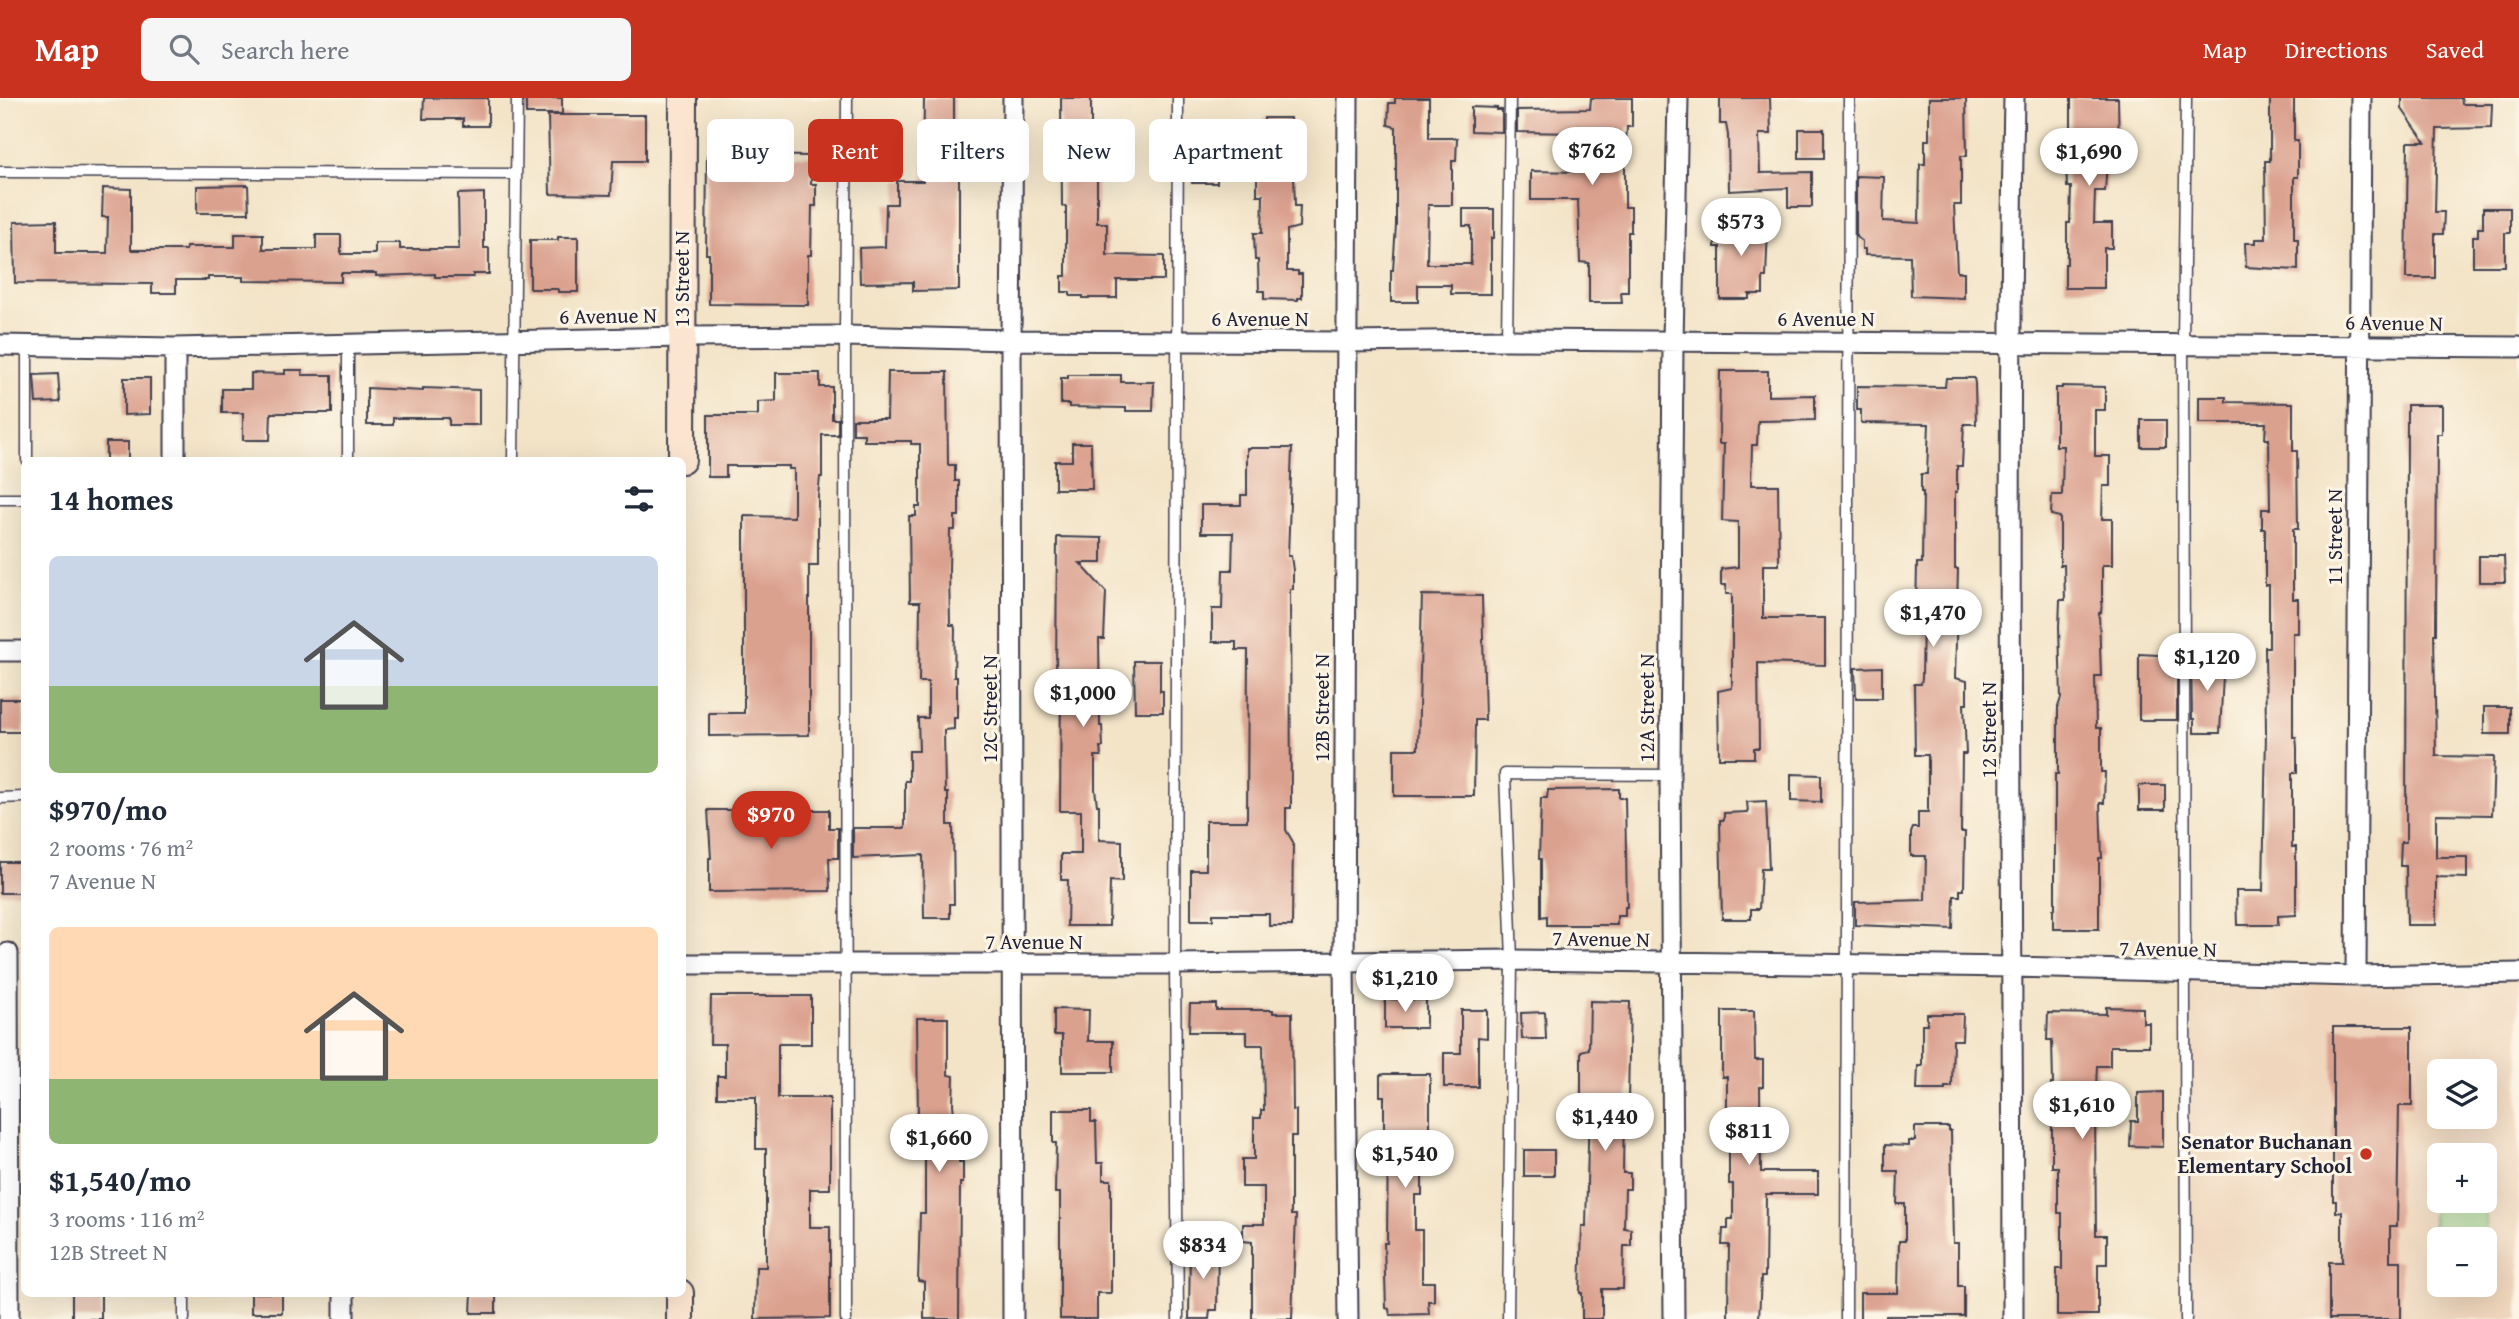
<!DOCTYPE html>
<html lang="en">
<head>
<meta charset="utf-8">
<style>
  :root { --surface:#fff; --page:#f6f6f7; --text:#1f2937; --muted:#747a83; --accent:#c8321e }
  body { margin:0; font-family:"Gentium Book Plus",serif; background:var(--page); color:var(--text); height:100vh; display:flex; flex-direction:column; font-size:26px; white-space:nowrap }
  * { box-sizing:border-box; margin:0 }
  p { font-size:23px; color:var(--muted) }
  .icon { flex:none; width:38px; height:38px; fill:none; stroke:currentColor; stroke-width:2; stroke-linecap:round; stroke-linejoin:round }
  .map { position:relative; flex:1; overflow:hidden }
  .sheet { position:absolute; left:21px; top:359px; width:665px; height:840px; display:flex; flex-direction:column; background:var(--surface); border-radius:10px; box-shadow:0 7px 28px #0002 }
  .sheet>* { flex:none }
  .banner { position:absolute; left:707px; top:21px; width:665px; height:63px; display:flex; gap:14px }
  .tools { position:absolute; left:2427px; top:961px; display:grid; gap:14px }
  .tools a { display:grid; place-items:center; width:70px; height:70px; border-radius:10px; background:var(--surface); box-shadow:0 7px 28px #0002; font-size:35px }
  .price { position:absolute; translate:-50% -60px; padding:0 16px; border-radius:24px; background:#fff; color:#222; font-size:23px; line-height:46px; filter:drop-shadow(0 2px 4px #0008) }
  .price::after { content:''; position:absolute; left:50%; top:42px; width:21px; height:16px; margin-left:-10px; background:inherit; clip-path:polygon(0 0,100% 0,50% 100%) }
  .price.on { background:var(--accent); color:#fff }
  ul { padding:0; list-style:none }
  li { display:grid; align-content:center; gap:14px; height:371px; padding:0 28px }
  li span { display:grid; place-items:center; height:217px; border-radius:10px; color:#555 }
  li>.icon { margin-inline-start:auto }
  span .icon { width:126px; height:126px; fill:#fffc; stroke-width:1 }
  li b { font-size:30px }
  h2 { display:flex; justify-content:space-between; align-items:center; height:84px; padding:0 28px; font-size:30px }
  .tag { padding:0 24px; border-radius:10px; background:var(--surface); box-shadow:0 7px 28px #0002; font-size:24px; line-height:63px }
  .tag.on { background:var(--accent); color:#fff }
  header { display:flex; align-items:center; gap:42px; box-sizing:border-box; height:98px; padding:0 35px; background:var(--accent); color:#fff }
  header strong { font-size:33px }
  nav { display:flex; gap:38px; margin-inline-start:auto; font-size:24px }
  .search { width:490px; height:63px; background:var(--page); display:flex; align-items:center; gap:18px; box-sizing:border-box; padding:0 24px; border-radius:10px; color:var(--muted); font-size:26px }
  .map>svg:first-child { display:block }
  .built { fill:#efd6bc; fill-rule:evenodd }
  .green { fill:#9bd98e; stroke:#5e7e64; stroke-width:2 }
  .building { fill:#dba18f }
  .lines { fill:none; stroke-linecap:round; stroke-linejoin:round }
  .lane-casing { stroke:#413f50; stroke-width:13 }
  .street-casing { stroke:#413f50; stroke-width:23 }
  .secondary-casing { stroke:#413f50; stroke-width:30 }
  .lane { stroke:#fff; stroke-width:10 }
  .street { stroke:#fff; stroke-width:19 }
  .secondary { stroke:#fce5d0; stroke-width:26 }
  .poi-dot { fill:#c8321e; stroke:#fcf5e5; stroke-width:2.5 }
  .labels { text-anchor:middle; stroke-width:6; stroke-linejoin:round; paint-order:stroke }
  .street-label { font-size:21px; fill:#22223b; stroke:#fcf5e5 }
  .poi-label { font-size:21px; font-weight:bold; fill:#22223b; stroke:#fcf5e5; text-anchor:end }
</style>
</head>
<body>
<header>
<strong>Map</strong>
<div class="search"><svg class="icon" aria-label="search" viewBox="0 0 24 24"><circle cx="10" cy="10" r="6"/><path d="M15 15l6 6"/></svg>Search here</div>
<nav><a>Map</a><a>Directions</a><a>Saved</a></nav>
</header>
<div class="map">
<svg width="2519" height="1221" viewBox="0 0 2519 1221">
  <rect width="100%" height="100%" fill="#fcf5e5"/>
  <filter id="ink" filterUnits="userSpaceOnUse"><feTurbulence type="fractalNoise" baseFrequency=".0143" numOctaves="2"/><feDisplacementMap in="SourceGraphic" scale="14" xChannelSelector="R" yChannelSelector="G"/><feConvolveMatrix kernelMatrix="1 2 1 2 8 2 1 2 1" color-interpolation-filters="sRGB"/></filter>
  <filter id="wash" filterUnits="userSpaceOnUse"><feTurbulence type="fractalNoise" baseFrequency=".00686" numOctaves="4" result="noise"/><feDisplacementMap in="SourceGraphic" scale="28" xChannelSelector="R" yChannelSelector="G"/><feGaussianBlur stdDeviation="1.57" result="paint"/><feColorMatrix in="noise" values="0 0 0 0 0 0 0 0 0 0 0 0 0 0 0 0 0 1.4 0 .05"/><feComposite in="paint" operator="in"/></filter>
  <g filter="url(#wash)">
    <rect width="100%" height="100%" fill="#f3e4c8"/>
    <path class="built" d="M2184,874l335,1v346h-329zM2440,973h45v45h-45zM2440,1057h45v45h-45zM2440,1141h45v45h-45z"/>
    <path class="green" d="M2433,1064h6l1,38h45l1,-38 -1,85v-8h-45l-1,7h-7z"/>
    <g id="blocks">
      <path class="building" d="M424,0h64v28h-25v-7h-40z
        M526,0h36v16h-36z
        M924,0h30v30l12,3v23h-6l-1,3v133l-46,1v-9l-53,1 -1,-35 26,-1 1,-43h11v-23h26z
        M1061,0h30v32h13v24h-7v69h10v32l57,1v24h-47v18h-34v-2h-13v-4h-8v-16h4v-70h-4z
        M1395,0h34v40h28l-1,23h-4v44h-24l-1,59h44v-38h-8v-17h31v29h-3v56h-40v-9h-33v17h-27v-32h2l3,-45v-98l-8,-2 1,-22h6z
        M1591,0h41v29h-5l-2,31v49h6v25h-3v60h-7l1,11h-33v-40l-9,-1 -2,-62h-47v-29l47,1v-39l-61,-1v-22l73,-1z
        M1720,0h50l1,36h-12l1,39 52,-1v35h-24v-19l-59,3 -1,-56 -2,-11h-6z
        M1929,0h37l1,58h-6v49h-7l3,67h7v26l-53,-2 -1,-40 -45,-1v-6h-3v-8l-6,-4v-61l28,1 -1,44 36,2 1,-59h5v-24h4z
        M2071,0h47l1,52 -7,1v10h-5l-2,30h-10l-1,32h18v25h-8v40h-39v-24h2v-41h3l1,-36h-4l-2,-48 6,-1z
        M2270,0h24v43h4v36h-4v62h4v31l-52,-3 -1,-24h11v-4h10l-1,-78h5z
        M2402,0h59l1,6h30l-1,24 -54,1 -2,83h9l-1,22h-8v44h-29l2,-136h17l-23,-33z
        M1471,9l26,1v2h5v22l-31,-1z
        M548,17h97v46h-32l-2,34 -61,-1z
        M1264,20h26v23h3l2,65h5l-1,21 -12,3v41h11v3h4v24h-4v2l-34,-1v-8h-5l-1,-31h-3l-1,-27h8l1,-38h-6v-25h7z
        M710,28h26l-1,21h6v8l71,1 -1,28h5v22h-4l-1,49h-3v50l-99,-1v-50h-3l1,-99h3z
        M1799,31h25v29h-25z
        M1192,60h25v25h-25z
        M248,87l1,28h-52v-27z
        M103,90l28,1v61h55v-3h49v-13h28v15h53v-14h25v19h34v-11h25v6h59l-1,-55 26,-1v55h5v26h-16v3h-38v-3l-59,2v-3h-35v9l-98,-1v-4h-35v3h-32v13h-24v-9l-137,-1 -1,-61 42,-1v32h51l1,-36h-6z
        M2483,110h27v25h-5v33h-32v-30h5v-8h5z
        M1716,117h19v12h33l-2,50h-3v17h-14v5h-29v-52h-5z
        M558,139h20v55h-20v-3h-28v-49h28z
        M285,272h17v5h30v38h-61l-1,27h-27v-27h-21v-24h29v-16l34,1z
        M1720,273h48v25l47,-1v25l-57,1 -1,24h-5l-1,40h27l1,80h-16v53h62v47l-67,-2 1,85h-5v10h-35l-1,-67 14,-3v-94h-6v-9h-5v-16l17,-2v-45l-16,-1 2,-77h-5z
        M888,274h59l1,93h7v16h4v35h-4v14h-5l-1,39 1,56h4l1,4 -1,48h3v41h-3v11l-10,1 1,63h3v32h5l1,79h-4v14h-26l-1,-63 -70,3v-30h52v-47h4v-30h10l-1,-33h10v-36h-9l1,-80h-10l-1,-86h7v-9h4v-63h-9v-3h-47v-7h-11v-15h34z
        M776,275h44v14h12v32h6v16h-16v42h-2l-2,19v70h-9v169l-100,1v-23h35v-197l50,1v-48h-5v-3h-63v11h-18v-62h50v-13l18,-1z
        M58,276l2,28 -24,1 -2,-28z
        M1068,277h53v7h33l-1,29h-27v-3l-57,-1v-3h-8v-26h7z
        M124,280h26v36l-26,1z
        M1946,280h28l1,5 1,41h-12l-2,42h-5v26h-2v77h3l-3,109 12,3v23h-3l2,50h-4l-1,78h4l-1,58h-4v6h-6l-1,33 -98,-4v-23l70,-2 1,-44h-15v-23l2,-5h5v-16h10v-57h-13l-1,-71h7l1,-6 1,-62h-7l1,-53h5l1,-71h-2v-18h6l2,-50 -68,-1v-13h-4v-24l88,1z
        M2062,288l43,1v23h-10v46h15v30h-7l-1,33h10v46h-10v38l-1,9 -2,1 2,63h-6l1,52h5v44h4l-1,31h-4l2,55h-3v71h-46v-20h2v-135h3v-67l3,-9 -2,-71 1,-27h5l-1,-35h-4v-48l-9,-2 1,-20h10l1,-49h-7v-58h6z
        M367,290l56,3v-3l56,2v35h-30v-7h-56v7h-26z
        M2199,299h27v5l67,1v48h4l1,78h-5v70h5v34h-5v104h3l1,10v26h-5v74h4v68l-18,1v9h-41l-1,-34h27l3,-159 -1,-85h4v-62h-4v-56h-3v-20h8l-1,-70h-4l1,-16h-67z
        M2407,307h35v29h-5l-1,200h-2l2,122 58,1 -2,58 -56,-1v43h31v21l-31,-1v48h-29l-1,-59h-6l1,-24h5z
        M2141,322h25v27h-25z
        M106,344h22v18h-22z
        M1072,345h19l1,46h-37v-28h17z
        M1247,350h45l-4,108h3l2,14v19h-3l1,219h-5v22l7,12 -1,84h-23v-12h-56v6h-22v-50h15v-49h41l1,-171h-12v-8h-24v-33h10l1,-39h9l1,-37h-32v-28h40v-10h6z
        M1057,439l45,1v25h-22l26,29 -2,47h-5l1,87h2l1,21h-3l1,9h-6v33l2,16h2v35l23,1v41l-12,-1 -1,45h-42l1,-46h-7v-26h20v-43h-21l1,-133h-5z
        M2479,458h25l1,26h-26z
        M1422,497l60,1 3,124h-10l-1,76h-80v-47h24z
        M2139,556l38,2v64h-38z
        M2191,558h33l-4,77h-26v-14h-2z
        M1134,563h26v30h3v21h-28z
        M1882,569v31h-26l-1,-30z
        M0,601h24v33h-24z
        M2484,609h26v27h-26z
        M1791,676l30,1v27l-30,-1z
        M2139,687h26v25h-26z
        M1619,691v9h6l2,109h-2v9h-8v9h-70v-9l-6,1v-58h-2l2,-61h6l1,-8z
        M1766,703l3,68h-8l-2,40h-8v10h-29l-2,-99h4v-7l24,-1 -1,-10z
        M708,712h121v18h9v30h-9l1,33 -121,1v-34h2z
        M0,764h24v31h-24z
        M711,898h100v48h-33v54h52v91h-20v38h20v91l-75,1 1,-52h10v-118h-10v-52h-39v-21h8v-32h-15z
        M1385,901l41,1v28h-41z
        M1590,903l40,1 -2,100h-2v8h-2l-1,63h7v16h-5l-1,39 7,1v17h-7l-1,43h-21v30h-20v-26h-2l2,-67h4l3,-122h-8v-53l8,-2z
        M1190,906h26v6h57v3h19l1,97h3v26h-5v79h5l-4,104h-40v-77l-9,-1v-17h21v-37h-22v-28h12v-41h7v-8h3l-1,-65h-16v-13h-58z
        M2106,909l37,1v15h6v23h-39v20h-13l-2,43 1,126h11v29h-9v51h-41v-46h5v-56h-4v-46h-6v-57l-2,-8 1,-18h2l-1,-44h-5l1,-27 58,1z
        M1054,911l35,1 -1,31h25v31h-51v-37h-8z
        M1461,912h26v28l-9,-1v50h-34v-34h17z
        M1722,913h32l1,49h8v27h-3l1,85h57v22h-52l-1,83h-4l-2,42h-30l-1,-3 1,-71h-7l1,-16h5v-10h5v-35h-4v-41h-6v-26h4v-40h-5z
        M1545,914l1,27h-24l-1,-26z
        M1927,916h36l-1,26h-9l-1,47h-7v3h-28l1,-24h4v-42h5z
        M917,920h31v57l6,1 -1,28 1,10h4l1,48h4v21h-3l-1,136h-35v-37l-6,-1 2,-68h5v-75h-2v-14h-5z
        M2333,929h79v79h-13l-2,120h-7v35h11v58h-72v-57h13v-50h-6v-11h-3z
        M1385,976h45v71h-8v50h-7v35h7v52h12v19h-6l1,13 -39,1 -1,-6 -3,-1 -2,-65h3l1,-110h-4v-37h-4v-21z
        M2163,994v55l-33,-1 1,-25h7v-28z
        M1053,1012h38v12h5l1,41h6v17h8v113h-14v26h-37v-126h-5l1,-50h-3z
        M1915,1029h34v4h2l2,112h5v43h6v30h-78v3h-26v-26h38l1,-52h6v-37h-8l1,-33h-13v-26l24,1v-5h6z
        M1524,1052h30v26h-30z
        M1190,1148h28l-1,64h-7l-1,9h-20z
        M72,1195h29v26h-29z
        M251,1195h31v20h-31z
        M472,1195h24v20h-25z"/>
    </g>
  </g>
  <g filter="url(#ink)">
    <use href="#blocks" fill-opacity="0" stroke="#413f50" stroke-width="2"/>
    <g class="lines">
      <g class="lane-casing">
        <path id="lane" d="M2186,0l-3,246 3,975
          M0,74l516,2
          M1507,242l3,-242
          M27,362v-115
          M348,362v-116
          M513,362l4,-362
          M0,401h24
          M0,700l24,-1
          M184,1221v-26
          M846,1221l-1,-983 2,-238
          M1178,1221l-3,-355 3,-866
          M1508,1221l4,-359 -7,-186 165,1
          M1846,1221l3,-1221"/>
      </g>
      <g class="street-casing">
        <path id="street" d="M1013,0l-2,242 2,979
          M0,247l175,3 507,-11 163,-1 166,4 334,2 162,-2 1012,7
          M175,250v112
          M0,553h24
          M8,855l1,366
          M682,866h493l337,-4 501,7 343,9 163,-3
          M2356,878l5,-878
          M344,1221v-26
          M1348,1221l-4,-356 4,-865
          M1674,1221l-4,-544 3,-433 5,-244
          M2013,1221c0,-407 -7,-814 1,-1221"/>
      </g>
      <g class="secondary-casing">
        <path id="secondary" d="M682,362l1,-362
          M680,1221v-26"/>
      </g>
      <use href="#lane" class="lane"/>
      <use href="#street" class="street"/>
      <use href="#secondary" class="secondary"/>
    </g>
  </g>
  <circle class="poi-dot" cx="2366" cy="1056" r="7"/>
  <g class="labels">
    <g class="street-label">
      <text transform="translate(682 181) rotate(-90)" y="7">13 Street N</text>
      <text transform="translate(608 218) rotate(-1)" y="7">6 Avenue N</text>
      <text x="1260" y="228">6 Avenue N</text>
      <text x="1826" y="228">6 Avenue N</text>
      <text transform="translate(2394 225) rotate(1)" y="7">6 Avenue N</text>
      <text transform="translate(2335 439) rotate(-90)" y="7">11 Street N</text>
      <text transform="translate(1322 610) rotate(-90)" y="7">12B Street N</text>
      <text transform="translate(1647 610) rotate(-90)" y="7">12A Street N</text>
      <text transform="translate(990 611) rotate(-90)" y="7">12C Street N</text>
      <text transform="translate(1989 632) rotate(-90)" y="7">12 Street N</text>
      <text transform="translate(1601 841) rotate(1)" y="7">7 Avenue N</text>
      <text x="1034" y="851">7 Avenue N</text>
      <text transform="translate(2168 851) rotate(1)" y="7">7 Avenue N</text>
    </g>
    <g class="poi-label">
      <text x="2352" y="1051">Senator Buchanan<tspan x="2352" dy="24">Elementary School</tspan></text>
    </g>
  </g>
</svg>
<div class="tools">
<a><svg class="icon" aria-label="layers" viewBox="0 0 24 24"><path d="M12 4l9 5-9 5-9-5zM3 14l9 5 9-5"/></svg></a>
<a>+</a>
<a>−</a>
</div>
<b class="price" style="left:1592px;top:89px">$762</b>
<b class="price" style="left:2089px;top:90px">$1,690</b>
<b class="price" style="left:1741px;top:160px">$573</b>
<b class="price" style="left:1933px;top:551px">$1,470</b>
<b class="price" style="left:2207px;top:595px">$1,120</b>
<b class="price" style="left:1083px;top:631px">$1,000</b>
<b class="price on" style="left:771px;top:753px">$970</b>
<b class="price" style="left:1405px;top:916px">$1,210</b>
<b class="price" style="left:2082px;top:1043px">$1,610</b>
<b class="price" style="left:1605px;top:1055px">$1,440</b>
<b class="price" style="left:1749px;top:1069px">$811</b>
<b class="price" style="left:939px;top:1076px">$1,660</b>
<b class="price" style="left:1405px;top:1092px">$1,540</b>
<b class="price" style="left:1203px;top:1183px">$834</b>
<div class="banner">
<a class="tag">Buy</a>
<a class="tag on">Rent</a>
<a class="tag">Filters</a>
<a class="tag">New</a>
<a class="tag">Apartment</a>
</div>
<section class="sheet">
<h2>14 homes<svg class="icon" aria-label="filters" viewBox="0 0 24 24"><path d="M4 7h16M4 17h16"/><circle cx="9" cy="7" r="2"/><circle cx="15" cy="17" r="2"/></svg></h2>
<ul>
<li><span style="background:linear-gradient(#c9d6e8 60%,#8fb573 0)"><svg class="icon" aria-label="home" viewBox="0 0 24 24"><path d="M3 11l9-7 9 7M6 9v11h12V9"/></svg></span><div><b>$970/mo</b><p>2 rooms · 76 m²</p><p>7 Avenue N</p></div></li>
<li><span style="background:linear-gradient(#ffd9b3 70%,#8fb573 0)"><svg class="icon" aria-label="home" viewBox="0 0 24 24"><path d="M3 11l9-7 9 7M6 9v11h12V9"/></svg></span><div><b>$1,540/mo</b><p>3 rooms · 116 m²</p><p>12B Street N</p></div></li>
</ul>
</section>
</div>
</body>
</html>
